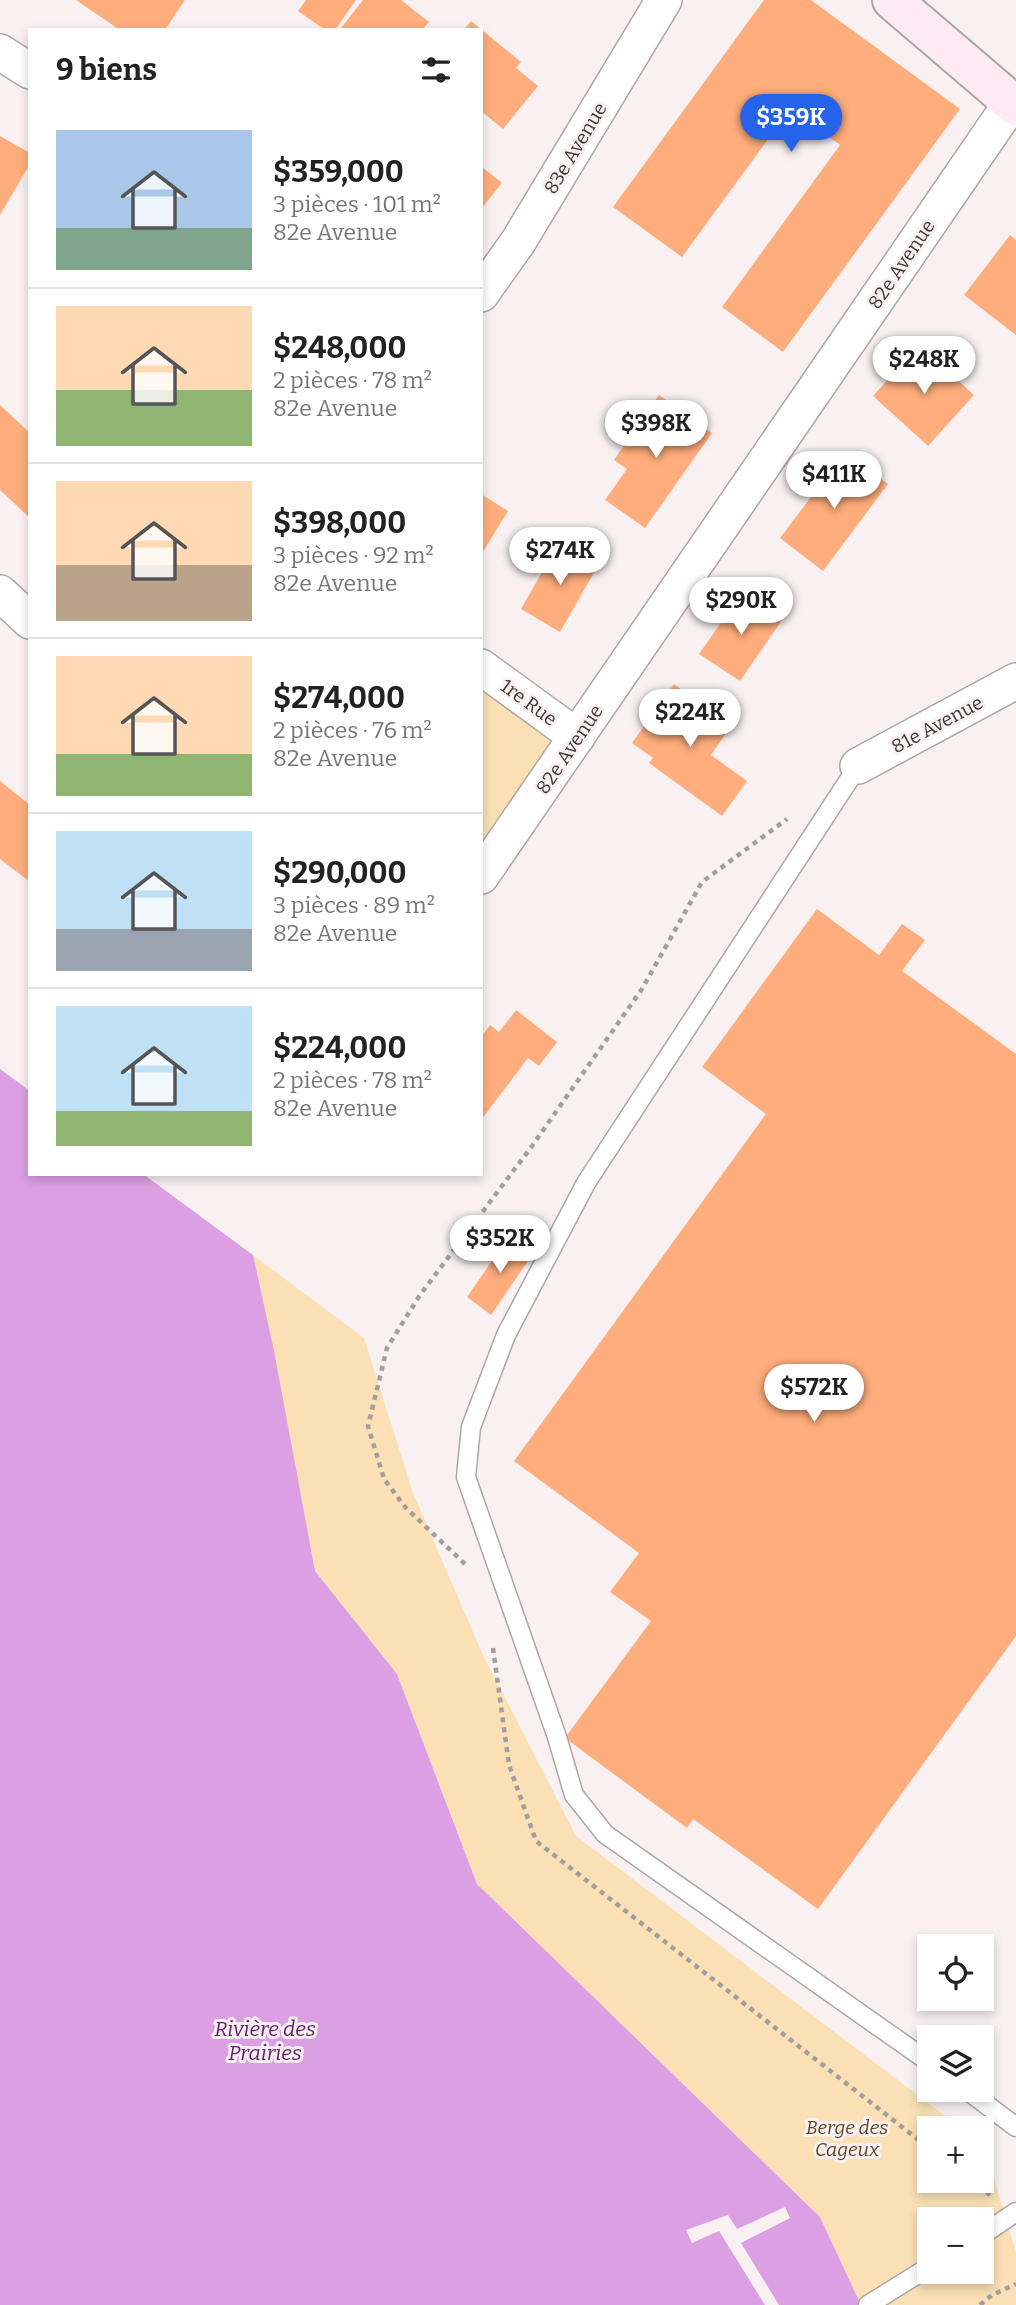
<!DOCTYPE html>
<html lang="fr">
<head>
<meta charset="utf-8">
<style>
  :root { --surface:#fff; --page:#f2f2f2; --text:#222; --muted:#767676; --line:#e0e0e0; --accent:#2563eb }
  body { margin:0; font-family:Bitter,serif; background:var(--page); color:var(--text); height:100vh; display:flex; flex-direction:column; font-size:26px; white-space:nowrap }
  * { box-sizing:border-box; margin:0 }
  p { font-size:23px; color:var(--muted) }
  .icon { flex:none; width:38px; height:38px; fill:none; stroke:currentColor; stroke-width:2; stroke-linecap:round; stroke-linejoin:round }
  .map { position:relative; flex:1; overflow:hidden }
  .sheet { position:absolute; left:28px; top:28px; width:455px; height:1148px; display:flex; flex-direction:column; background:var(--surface); border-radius:0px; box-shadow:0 4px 10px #0003 }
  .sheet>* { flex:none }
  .fabs { position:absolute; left:917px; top:1934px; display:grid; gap:14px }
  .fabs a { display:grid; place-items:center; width:77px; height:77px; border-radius:0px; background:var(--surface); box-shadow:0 4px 10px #0003; font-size:35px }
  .price { position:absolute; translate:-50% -60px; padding:0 16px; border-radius:24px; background:#fff; color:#222; font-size:23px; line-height:46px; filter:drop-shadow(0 2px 4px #0008) }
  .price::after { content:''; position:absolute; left:50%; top:42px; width:21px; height:16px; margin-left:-10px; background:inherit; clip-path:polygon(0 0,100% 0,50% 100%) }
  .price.selected { background:var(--accent); color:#fff }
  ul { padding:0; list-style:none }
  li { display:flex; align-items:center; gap:21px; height:175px; padding:0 28px }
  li+li { border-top:2px solid var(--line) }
  li span { display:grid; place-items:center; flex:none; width:196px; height:140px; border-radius:0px; color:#555 }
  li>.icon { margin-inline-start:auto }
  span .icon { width:84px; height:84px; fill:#fffc; stroke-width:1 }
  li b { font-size:30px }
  h2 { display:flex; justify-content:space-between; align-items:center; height:84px; padding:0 28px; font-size:30px }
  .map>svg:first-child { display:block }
  .green { fill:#fae0b4; fill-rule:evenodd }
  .water { fill:#dc9fe3 }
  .pier { fill:#f9f1f1 }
  .building { fill:#ffad7c }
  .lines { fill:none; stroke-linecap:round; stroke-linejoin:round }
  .lane-casing { stroke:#ada6a6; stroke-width:21 }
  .street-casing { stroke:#ada6a6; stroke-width:38 }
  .secondary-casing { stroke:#ada6a6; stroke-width:42 }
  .path { stroke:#a49f9e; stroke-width:4.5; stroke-dasharray:5 5; stroke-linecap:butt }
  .lane { stroke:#fff; stroke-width:18 }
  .street { stroke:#fff; stroke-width:35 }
  .secondary { stroke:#fdeaf2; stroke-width:38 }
  .labels { text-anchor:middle; stroke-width:6; stroke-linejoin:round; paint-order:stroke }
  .street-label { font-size:19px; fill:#3d3a39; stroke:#f9f1f1 }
  .park-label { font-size:19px; font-style:italic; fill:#5a4723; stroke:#f9f1f1 }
  .water-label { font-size:21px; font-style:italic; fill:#641c6e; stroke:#f9f1f1 }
</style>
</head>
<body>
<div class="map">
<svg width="1016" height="2305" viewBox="0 0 1016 2305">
  <rect width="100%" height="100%" fill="#f9f1f1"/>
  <path class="green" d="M481,667l96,70 -96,139z
    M253,1255l111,83 49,155 69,160 94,183 385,292h-32v52h53v-36l2,1 32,107v53h-155l-41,-88 -343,-333 -80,-210 -82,-103zM929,2219h53v53h-53z"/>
  <path class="water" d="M0,1069l30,22v83h113l110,81 21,96 41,220 82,103 80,210 343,333 41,88h-861z"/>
  <path class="pier" d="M785,2207l5,11 -49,25 38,62h-14l-46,-74 -27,12 -6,-13 42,-15 9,14z"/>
  <path class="building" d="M76,0h109l-20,30h-45z
    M306,0h50l-21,30h-10l-27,-19z
    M363,0h38l28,22 -7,8h-79l-2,-2z
    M764,0h47l149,109 -177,243 -61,-45 118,-162 -50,-36 -108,148 -69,-50z
    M471,21l50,41 -5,6 22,18 -35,43 -22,-18v-81h-17z
    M0,136l30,17v11l-30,51z
    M481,166l21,17 -21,26z
    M1010,235l6,5v95l-52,-40z
    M919,345l55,50 -46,51 -55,-50z
    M659,395l53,38 -67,95 -40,-28 22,-31 -13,-9z
    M0,405l30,28v85l-30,-28z
    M845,452l43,32 -65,87 -43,-33z
    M481,494l27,17 -27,44z
    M560,541l39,23 -39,68 -39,-23z
    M742,593l40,27 -42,61 -41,-27z
    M674,684l57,42 -20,29 36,26 -25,35 -73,-53 4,-5 -21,-15z
    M0,781l30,24v77l-30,-23z
    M817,909l62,46 23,-31 23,16 -23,31 114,83v582l-198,273 -125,-90 -6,9 -122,-90 86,-117 -41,-29 29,-39 -125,-92 252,-347 -64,-47z
    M516,1010l41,32 -18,24 -11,-8 -47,62v-83l9,-12 9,7z
    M510,1235l24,17 -43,63 -24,-18z"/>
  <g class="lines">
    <g class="lane-casing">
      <path id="lane" d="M858,766l-272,417 -80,152 -35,92 -5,50 91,260 17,58 31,39 324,228
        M967,2090l49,37
        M982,2235l34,-23
        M868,2305l61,-38"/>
    </g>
    <g class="street-casing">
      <path id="street" d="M0,52l30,19
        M481,294l37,-52 146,-242
        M0,593l30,28
        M481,667l96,70
        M858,766l158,-85
        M481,876l531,-774"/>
    </g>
    <g class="secondary-casing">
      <path id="secondary" d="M892,0l124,106"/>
    </g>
    <path class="path" d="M465,1564l-60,-57 -21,-28 -16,-53 19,-78 33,-53 112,-149 110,-157 60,-107 85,-63
      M493,1648l16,117 27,76 393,307
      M971,2180l19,15
      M980,2305l12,-10 24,-11"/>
    <use href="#lane" class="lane"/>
    <use href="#street" class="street"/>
    <use href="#secondary" class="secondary"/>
  </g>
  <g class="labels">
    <g class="street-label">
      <text transform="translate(575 148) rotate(-59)" y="7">83e Avenue</text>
      <text transform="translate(901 264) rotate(-56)" y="7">82e Avenue</text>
      <text transform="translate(529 702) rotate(36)" y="7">1re Rue</text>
      <text transform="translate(937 724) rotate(-28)" y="7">81e Avenue</text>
      <text transform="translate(569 749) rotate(-56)" y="7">82e Avenue</text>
    </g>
    <g class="park-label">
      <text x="847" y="2134">Berge des<tspan x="847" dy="22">Cageux</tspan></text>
    </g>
    <g class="water-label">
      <text x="265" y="2036">Rivière des<tspan x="265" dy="24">Prairies</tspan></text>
    </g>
  </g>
</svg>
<div class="fabs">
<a><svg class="icon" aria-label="locate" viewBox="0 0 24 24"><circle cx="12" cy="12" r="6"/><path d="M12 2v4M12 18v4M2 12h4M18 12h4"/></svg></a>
<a><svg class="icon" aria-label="layers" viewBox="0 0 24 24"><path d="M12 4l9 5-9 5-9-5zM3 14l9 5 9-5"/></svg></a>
<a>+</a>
<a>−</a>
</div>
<b class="price selected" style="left:791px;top:154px">$359K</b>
<b class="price" style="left:924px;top:396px">$248K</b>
<b class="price" style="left:656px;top:460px">$398K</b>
<b class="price" style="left:834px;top:511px">$411K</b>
<b class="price" style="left:560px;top:587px">$274K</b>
<b class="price" style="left:741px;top:637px">$290K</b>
<b class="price" style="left:690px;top:749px">$224K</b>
<b class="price" style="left:500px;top:1275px">$352K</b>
<b class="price" style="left:814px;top:1424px">$572K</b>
<section class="sheet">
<h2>9 biens<svg class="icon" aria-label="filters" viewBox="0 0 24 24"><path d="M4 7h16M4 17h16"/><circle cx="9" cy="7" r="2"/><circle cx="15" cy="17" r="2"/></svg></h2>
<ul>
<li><span style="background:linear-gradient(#a9c7e8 70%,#7fa58c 0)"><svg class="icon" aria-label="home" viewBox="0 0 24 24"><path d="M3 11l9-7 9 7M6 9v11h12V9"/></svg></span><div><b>$359,000</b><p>3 pièces · 101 m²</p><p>82e Avenue</p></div></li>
<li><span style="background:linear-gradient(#ffd9b3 60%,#8fb573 0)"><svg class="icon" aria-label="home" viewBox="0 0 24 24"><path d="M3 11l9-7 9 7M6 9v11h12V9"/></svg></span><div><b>$248,000</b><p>2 pièces · 78 m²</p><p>82e Avenue</p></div></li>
<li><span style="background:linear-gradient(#ffd9b3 60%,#b9a48a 0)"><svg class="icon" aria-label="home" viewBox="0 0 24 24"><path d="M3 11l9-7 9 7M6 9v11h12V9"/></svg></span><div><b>$398,000</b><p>3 pièces · 92 m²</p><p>82e Avenue</p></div></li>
<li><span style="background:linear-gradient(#ffd9b3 70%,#8fb573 0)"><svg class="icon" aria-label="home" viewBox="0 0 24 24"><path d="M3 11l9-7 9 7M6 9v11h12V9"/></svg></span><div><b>$274,000</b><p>2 pièces · 76 m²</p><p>82e Avenue</p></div></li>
<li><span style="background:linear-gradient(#bfe0f5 70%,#9aa5b1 0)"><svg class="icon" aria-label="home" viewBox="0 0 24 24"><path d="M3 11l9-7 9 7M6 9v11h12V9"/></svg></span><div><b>$290,000</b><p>3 pièces · 89 m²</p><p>82e Avenue</p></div></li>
<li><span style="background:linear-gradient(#bfe0f5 75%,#8fb573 0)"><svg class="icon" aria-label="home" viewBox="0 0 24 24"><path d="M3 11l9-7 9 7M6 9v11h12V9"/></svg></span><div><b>$224,000</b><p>2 pièces · 78 m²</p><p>82e Avenue</p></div></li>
</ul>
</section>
</div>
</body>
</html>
